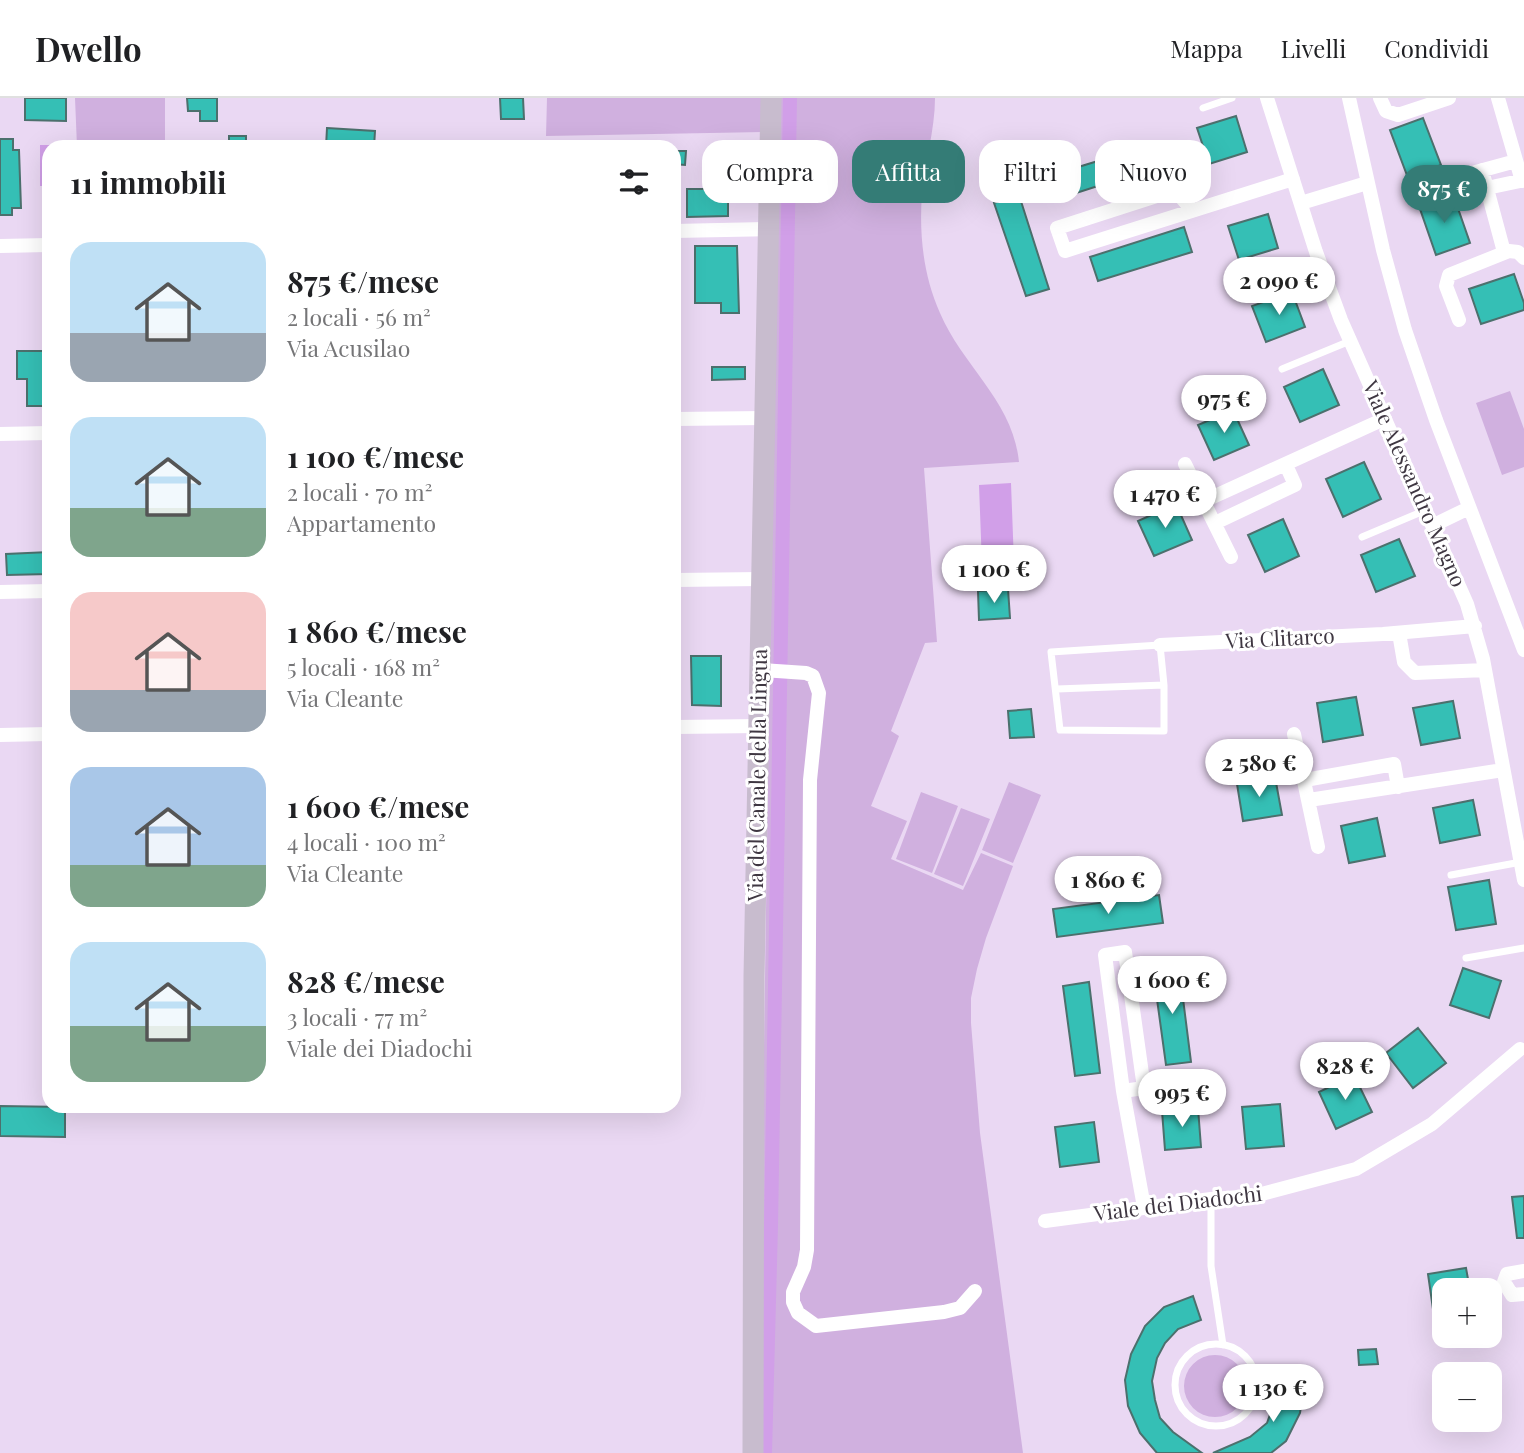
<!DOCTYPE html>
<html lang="it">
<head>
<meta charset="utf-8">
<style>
  :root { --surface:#fff; --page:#f6f6f6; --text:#202124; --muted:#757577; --line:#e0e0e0; --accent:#347c76 }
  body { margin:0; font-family:"Playfair Display",serif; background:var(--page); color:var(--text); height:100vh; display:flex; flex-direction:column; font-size:26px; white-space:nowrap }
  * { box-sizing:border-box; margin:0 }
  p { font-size:23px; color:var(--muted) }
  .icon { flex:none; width:38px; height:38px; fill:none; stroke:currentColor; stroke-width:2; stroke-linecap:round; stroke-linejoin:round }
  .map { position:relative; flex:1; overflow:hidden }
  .sheet { position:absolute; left:42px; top:42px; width:639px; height:973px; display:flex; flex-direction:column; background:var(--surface); border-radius:21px; box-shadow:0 7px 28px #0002 }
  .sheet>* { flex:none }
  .banner { position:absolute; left:702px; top:42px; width:665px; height:63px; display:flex; gap:14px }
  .fabs { position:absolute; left:1432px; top:1180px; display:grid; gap:14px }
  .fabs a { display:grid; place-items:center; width:70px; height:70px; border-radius:14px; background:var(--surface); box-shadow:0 7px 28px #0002; font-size:35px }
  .price { position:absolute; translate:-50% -60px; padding:0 16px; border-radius:24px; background:#fff; color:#222; font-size:23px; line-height:46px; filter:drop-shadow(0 2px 4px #0008) }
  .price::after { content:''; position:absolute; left:50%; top:42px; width:21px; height:16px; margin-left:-10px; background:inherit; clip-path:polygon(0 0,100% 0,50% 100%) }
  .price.selected { background:var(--accent); color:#fff }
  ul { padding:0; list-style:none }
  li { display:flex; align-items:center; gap:21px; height:175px; padding:0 28px }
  li span { display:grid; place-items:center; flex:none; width:196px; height:140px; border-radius:21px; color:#555 }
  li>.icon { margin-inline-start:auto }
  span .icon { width:84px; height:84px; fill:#fffc; stroke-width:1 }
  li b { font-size:30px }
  h2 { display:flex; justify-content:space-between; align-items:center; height:84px; padding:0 28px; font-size:30px }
  .tag { padding:0 24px; border-radius:21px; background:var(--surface); box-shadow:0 7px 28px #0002; font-size:24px; line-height:63px }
  .tag.selected { background:var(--accent); color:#fff }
  header { display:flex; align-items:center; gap:42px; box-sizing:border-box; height:98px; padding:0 35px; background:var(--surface); border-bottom:2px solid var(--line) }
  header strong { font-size:33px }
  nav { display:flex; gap:38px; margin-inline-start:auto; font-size:24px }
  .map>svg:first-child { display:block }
  .green { fill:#d0b0df }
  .water { fill:#d19fe8 }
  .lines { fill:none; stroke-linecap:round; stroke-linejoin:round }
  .canal { stroke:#d19fe8; stroke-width:14 }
  .building { fill:#35bfb5; stroke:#4c706d; stroke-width:2 }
  .lane { stroke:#fff; stroke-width:7 }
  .street { stroke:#fff; stroke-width:14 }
  .secondary { stroke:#c8bcce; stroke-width:21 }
  .labels { text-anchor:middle; stroke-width:6; stroke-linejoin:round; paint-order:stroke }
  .street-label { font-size:21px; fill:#3f3742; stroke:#fff }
</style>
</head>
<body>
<header>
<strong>Dwello</strong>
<nav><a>Mappa</a><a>Livelli</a><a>Condividi</a></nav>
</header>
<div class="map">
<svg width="1524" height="1355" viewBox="0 0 1524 1355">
  <rect width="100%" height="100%" fill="#ead8f3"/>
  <path class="green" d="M75,0h90v49h-88z
    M547,0h224v34l-225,4z
    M778,0h157c0,32 -10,63 -13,95 -3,41 1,82 18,120 23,54 73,88 79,149l-95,6 13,174 -12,1 -34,88 8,5 -28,70 36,15 -16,38 72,31 18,-37 32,13 -27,72 -9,31 -6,29v25l9,110 43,320h-265z
    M1510,293l14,38v38l-22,8 -26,-72z
    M1009,684l32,13 -28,68 -31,-13z
    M921,694l37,14 -26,67 -36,-14z
    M961,710l29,11 -27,67 -29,-12z
    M1184 1288a31 31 0 1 1 62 0a31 31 0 1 1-62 0Z"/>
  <path class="water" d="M52,45h8v4h-11v39h-9v-41h12z
    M1011,385l3,80 -32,2 -3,-80z"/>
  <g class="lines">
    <path class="canal" d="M765,1355l6,-228 19,-1127"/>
  </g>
  <path class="building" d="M25,0h41v23l-41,-1z
    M187,0h30v23h-17v-10h-12z
    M500,0h23l1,21h-23z
    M1236,18l11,36 -38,12 -12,-36z
    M1423,20l18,47 -33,13 -18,-48z
    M327,30l48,3 -1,16h-48z
    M229,38h17v11h-17z
    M0,41h13v11h6l2,58h-9v7h-12z
    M1160,44l6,22 -96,31 -8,-23z
    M674,53h12l-1,14 -11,-1z
    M687,91h41v27l-41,1z
    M1453,96l17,49 -34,12 -17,-49z
    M1019,97l30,94 -23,7 -32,-93z
    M1268,116l10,34 -39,12 -11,-34z
    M1184,129l8,25 -94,29 -8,-24z
    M695,148h42l2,67h-18v-10h-26z
    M1514,176l10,29v7l-43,14 -12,-35z
    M1292,194l13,35 -39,15 -14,-36z
    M17,253h31l1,55h-22v-27h-10z
    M712,269h33v12l-33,1z
    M1323,271l16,36 -39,17 -16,-35z
    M1233,312l16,35 -35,15 -16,-35z
    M1364,364l17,37 -38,18 -17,-38z
    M1176,406l16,36 -38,16 -16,-35z
    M1283,421l16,37 -34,16 -17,-37z
    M1399,441l16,37 -39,16 -15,-37z
    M49,454v22l-42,1 -1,-21z
    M1008,491l2,29 -31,2 -1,-29z
    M691,558h30v50l-29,-1z
    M1356,599l7,38 -40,7 -6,-39z
    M1453,603l7,37 -39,7 -8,-37z
    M1031,611l3,28 -24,1 -2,-27z
    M1275,679l7,38 -39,6 -6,-37z
    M1473,702l7,35 -40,8 -7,-35z
    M1377,720l8,38 -36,7 -8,-37z
    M1489,782l7,44 -40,6 -8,-43z
    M1159,797l4,28 -106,14 -4,-28z
    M1179,869l12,95 -25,3 -13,-95z
    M1463,870l38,13 -12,37 -39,-13z
    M1089,884l11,91 -25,3 -12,-90z
    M1418,930l28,35 -33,25 -27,-35z
    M1354,977l18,37 -36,17 -17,-37z
    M1280,1006l4,42 -38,3 -4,-42z
    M0,1008l65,1v30l-65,-1z
    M1198,1010l3,39 -36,3 -3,-39z
    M1094,1024l5,40 -39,5 -5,-40z
    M1524,1098v42h-7l-5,-41z
    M1466,1170l4,22h-26v17l-11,2 -5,-35z
    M1193,1198l8,24 -23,9 -13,14 -8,15 -5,23 3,19 5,18 13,14 29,21h-45l-17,-20 -12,-27 -3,-26 6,-26 14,-28 19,-19z
    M1376,1251l2,15 -19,1 -1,-15z
    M1281,1286l23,4 -4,25 -14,28 -15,12h-58l37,-16 17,-14z"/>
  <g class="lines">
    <path class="lane" d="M1203,10l29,-10
      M1252,188l69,-20
      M1282,271l68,-28
      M1362,439l64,-27
      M1160,547l4,40v46l-104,-1 -9,-78z
      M1057,591l107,-4
      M1451,777l70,-13
      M1466,860l58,-10
      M1211,1101v67l12,79
      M1175 1287a41 41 0 1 1 82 0a41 41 0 1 1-82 0Z"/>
    <path class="street" d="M1267,0l49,154 25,68 126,284 16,55 41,221
      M1349,0l34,152 22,80 31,90 88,230
      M1380,0l6,13 12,4 51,-17
      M1498,0l24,83
      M1482,72l22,82
      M1428,87l88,-24
      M1487,90l37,-8
      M1301,105l66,-20
      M1192,112l-17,-20 -118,38 8,23 228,-72
      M674,133l96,-2
      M0,148l49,-1
      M1459,222l-13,-34 3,-11 60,-24 9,1 6,6
      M674,321l92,-1
      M0,336l49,-1
      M1185,366l46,93
      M1204,403l180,-82
      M1215,425l80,-38 -9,-20
      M1434,427l35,-17
      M674,482l88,-1
      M0,494l49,-1
      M1399,535l5,29 11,11 70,-3
      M1160,547l223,-11 92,-8
      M761,572l45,3 7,3 6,17 -9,87 -3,470 -3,17 -11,25v10l5,11 18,13 128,-14 16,-4 15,-17
      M674,629l85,-1
      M1294,636l24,113
      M0,637l49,-1
      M1305,682l89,-16 4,23
      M1309,702l194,-30
      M1123,993l21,-3 -19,-136 -20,3 18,136 21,116
      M1045,1123l166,-22 43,-3 102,-27 76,-45 88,-75
      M1524,1173l-17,3 -3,8 8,13 12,-1"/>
    <path class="secondary" d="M753,1355l1,-477 17,-878"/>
  </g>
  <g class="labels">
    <g class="street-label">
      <text transform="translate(1414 386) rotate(66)" y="7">Viale Alessandro Magno</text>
      <text transform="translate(1280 541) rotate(-3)" y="7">Via Clitarco</text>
      <text transform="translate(758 677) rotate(-89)" y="7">Via del Canale della Lingua</text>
      <text transform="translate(1178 1106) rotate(-7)" y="7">Viale dei Diadochi</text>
    </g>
  </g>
</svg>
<div class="fabs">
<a>+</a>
<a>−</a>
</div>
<b class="price selected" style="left:1444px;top:127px">875 €</b>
<b class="price" style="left:1279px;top:219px">2 090 €</b>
<b class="price" style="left:1224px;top:337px">975 €</b>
<b class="price" style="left:1165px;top:432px">1 470 €</b>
<b class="price" style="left:994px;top:507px">1 100 €</b>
<b class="price" style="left:1259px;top:701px">2 580 €</b>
<b class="price" style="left:1108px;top:818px">1 860 €</b>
<b class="price" style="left:1172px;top:918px">1 600 €</b>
<b class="price" style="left:1345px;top:1004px">828 €</b>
<b class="price" style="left:1182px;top:1031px">995 €</b>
<b class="price" style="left:1273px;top:1326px">1 130 €</b>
<div class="banner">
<a class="tag">Compra</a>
<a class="tag selected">Affitta</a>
<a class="tag">Filtri</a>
<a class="tag">Nuovo</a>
</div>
<section class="sheet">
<h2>11 immobili<svg class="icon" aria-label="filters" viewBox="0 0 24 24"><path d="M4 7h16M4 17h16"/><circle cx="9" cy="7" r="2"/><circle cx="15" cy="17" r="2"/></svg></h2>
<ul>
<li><span style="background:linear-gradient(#bfe0f5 65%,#9aa5b1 0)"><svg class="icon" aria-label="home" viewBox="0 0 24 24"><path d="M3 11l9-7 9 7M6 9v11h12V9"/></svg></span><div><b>875 €/mese</b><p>2 locali · 56 m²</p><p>Via Acusilao</p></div></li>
<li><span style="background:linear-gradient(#bfe0f5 65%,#7fa58c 0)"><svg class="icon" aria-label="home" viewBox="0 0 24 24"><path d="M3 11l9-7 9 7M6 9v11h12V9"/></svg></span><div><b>1 100 €/mese</b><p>2 locali · 70 m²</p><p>Appartamento</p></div></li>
<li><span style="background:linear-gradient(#f6c9c9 70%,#9aa5b1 0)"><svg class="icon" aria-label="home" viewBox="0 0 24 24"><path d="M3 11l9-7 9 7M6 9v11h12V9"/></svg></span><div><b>1 860 €/mese</b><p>5 locali · 168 m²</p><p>Via Cleante</p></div></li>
<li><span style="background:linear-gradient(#a9c7e8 70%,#7fa58c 0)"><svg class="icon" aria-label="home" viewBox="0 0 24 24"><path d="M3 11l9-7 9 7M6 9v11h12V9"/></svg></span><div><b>1 600 €/mese</b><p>4 locali · 100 m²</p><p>Via Cleante</p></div></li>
<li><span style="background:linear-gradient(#bfe0f5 60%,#7fa58c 0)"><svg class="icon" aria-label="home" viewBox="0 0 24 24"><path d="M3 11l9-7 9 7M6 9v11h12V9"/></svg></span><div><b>828 €/mese</b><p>3 locali · 77 m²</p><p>Viale dei Diadochi</p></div></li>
</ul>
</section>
</div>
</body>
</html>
